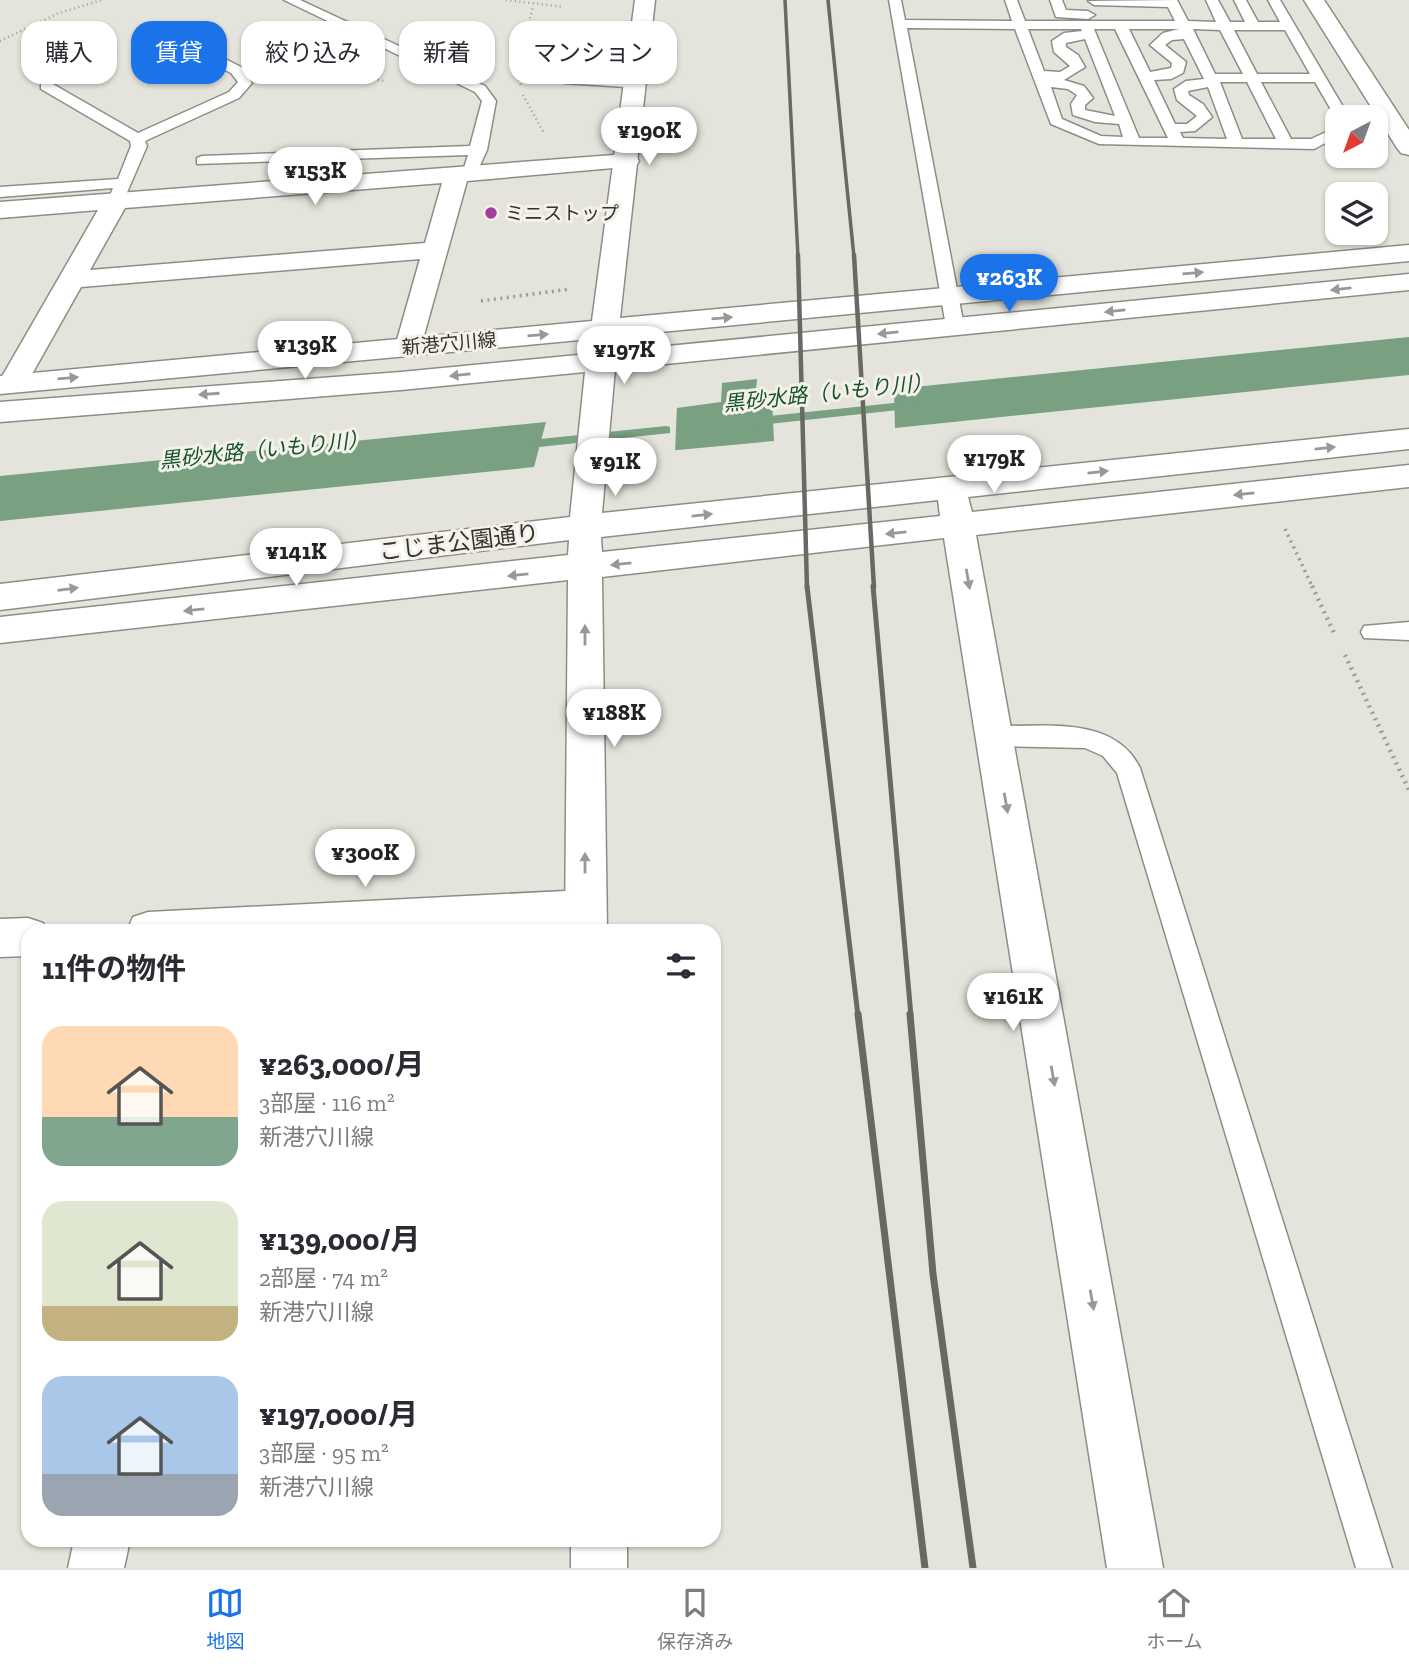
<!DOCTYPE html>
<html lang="ja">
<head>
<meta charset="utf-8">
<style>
  :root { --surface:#fff; --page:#f7f7f7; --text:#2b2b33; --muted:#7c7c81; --line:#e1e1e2; --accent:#1a73e8 }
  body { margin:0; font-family:"Zilla Slab","Noto Sans JP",serif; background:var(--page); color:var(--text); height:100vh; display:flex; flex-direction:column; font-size:26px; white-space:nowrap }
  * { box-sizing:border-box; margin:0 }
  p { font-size:23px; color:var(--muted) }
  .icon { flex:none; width:38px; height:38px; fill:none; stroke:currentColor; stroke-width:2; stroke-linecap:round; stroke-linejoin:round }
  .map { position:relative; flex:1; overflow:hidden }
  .panel { position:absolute; left:21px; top:924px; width:700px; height:623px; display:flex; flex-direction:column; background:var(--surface); border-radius:21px; box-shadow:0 2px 5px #0004 }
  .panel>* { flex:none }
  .top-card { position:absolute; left:21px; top:21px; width:700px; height:63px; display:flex; gap:14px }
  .needle { width:46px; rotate:221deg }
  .fabs { position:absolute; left:1325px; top:105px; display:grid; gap:14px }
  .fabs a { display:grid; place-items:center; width:63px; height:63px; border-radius:14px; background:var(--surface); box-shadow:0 2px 5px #0004; font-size:35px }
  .price { position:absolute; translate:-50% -60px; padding:0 16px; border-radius:24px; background:#fff; color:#222; font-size:23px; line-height:46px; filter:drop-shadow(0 2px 4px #0008) }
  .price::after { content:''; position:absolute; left:50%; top:42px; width:21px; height:16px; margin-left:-10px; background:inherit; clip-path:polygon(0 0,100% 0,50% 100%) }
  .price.on { background:var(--accent); color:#fff }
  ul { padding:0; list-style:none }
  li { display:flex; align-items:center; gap:21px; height:175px; padding:0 21px }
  li span { display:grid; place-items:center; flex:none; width:196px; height:140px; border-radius:21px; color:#555 }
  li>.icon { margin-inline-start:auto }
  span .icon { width:84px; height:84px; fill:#fffc; stroke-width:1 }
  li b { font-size:30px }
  h2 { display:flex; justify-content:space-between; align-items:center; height:84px; padding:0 21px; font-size:30px }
  .chip { padding:0 24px; border-radius:21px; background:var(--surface); box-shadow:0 2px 5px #0004; font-size:24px; line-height:63px }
  .chip.on { background:var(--accent); color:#fff }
  .dock { display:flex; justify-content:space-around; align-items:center; height:98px; border-top:2px solid var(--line); background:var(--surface); font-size:19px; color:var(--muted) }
  .dock a { display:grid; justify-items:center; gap:4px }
  .dock .on { color:var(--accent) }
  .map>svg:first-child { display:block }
  .water { fill:#79a181 }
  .pier { fill:#e5e4dc }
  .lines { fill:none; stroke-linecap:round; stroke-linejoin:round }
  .stream { fill:#79a181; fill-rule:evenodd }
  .service-casing { stroke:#8e8d85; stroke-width:3 }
  .minor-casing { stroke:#8e8d85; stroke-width:3 }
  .tertiary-casing { stroke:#8e8d85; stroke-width:3 }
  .path-far2 { stroke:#9c9b96; stroke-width:2.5; stroke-dasharray:1 3.5; stroke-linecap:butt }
  .path-far1 { stroke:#9c9b96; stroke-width:3.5; stroke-dasharray:2 4.5; stroke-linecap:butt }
  .path { stroke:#9c9b96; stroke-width:4.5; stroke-dasharray:2 5; stroke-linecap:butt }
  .service { fill:#fff; fill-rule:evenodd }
  .minor { fill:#fff; fill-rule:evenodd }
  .tertiary { fill:#fff; fill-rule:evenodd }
  .rail-far3 { stroke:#696863; stroke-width:3.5 }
  .rail-far2 { stroke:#696863; stroke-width:4.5 }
  .rail-far1 { stroke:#696863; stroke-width:5 }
  .rail { stroke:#696863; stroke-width:7 }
  .oneway { fill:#999897 }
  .poi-dot { fill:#a43da0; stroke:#f3f1e9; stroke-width:2.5 }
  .labels { text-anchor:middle; stroke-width:6; stroke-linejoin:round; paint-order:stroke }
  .far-poi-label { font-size:19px; fill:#33322f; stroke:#f3f1e9; text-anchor:start }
  .far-street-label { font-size:19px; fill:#33322f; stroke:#f3f1e9 }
  .far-water-label { font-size:21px; font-style:italic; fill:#14542a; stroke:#f3f1e9 }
  .street-label { font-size:23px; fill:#33322f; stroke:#f3f1e9 }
</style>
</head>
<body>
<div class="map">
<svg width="1409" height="1568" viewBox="0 0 1409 1568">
  <rect width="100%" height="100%" fill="#e5e4dc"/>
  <path class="water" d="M1409,337v38l-514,53 -1,-39z
    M757,379l-2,21 17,-1 2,42 -129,12 2,-41 74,-10 1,-19z
    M546,422l-12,45 -534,54v-45z"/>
  <path class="pier" d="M677,405l-2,49 -32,2 1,-46z"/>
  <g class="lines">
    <path class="stream" d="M913,401l6,4 -2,3 -166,18 -6,-4 6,-4z
      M666,426l4,1v6l-149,16 -6,-4 6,-4z"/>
    <g class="service-casing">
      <path id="service" d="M284,0h16l185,86 11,15 -9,49 -11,24h-10l-3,-3 5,-16 -271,9v-6l5,-2 268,-10 12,-45 -7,-9z
        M889,0h12l4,20 107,1 -7,-21h12l8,21h150l-7,-14 -74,-2 -6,-4 89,-1 11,21 28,1 -10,-22h12l12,22h15l-11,-22h12l12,22h22l-12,-22h12l69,117h-12v3l-22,-38h-54l30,57h20l26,-12v10l-23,12 -215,-5 -48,-20 -36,-95 -108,-1 57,298 -9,5 -9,-5zM1028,29h53l1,2 -18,2 -12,8 2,11 16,14 -10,6 -16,-1zM1094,29h21l53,109h-29zM1129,29h50l-16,4 -13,12 22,18 -1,5 -21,4zM1193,29l27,1 23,44h-28zM1234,30h51l25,44h-53zM1085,39l30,77 -30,-6v-5l8,-7 -9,-12 -20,-6 21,-13 -7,-12 -12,-8v-4zM1184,39l20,40 -18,2 -12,8 3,11 20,16 -10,8h-12l-21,-44 17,-1 12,-6 3,-11 -21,-17 7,-5zM1220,82h27l29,57h-34zM1051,87l17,2 9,6 -6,9 2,11 22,7 24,2 4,13 -22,-1 -39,-17zM1208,87l19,52 -44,-1 -3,-6 15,-1 17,-14 -9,-13 -14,-9 -1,-4z
        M1050,0h12l4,10 22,1 7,4 -7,4 -32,-2z
        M146,24h10l85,43 11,16 -13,15 -94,43 2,5 -25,58 -6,2 -8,-5 5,-13 -113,9v-10l118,-8 13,-33 -1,-5 -89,-52v-6h10l87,50 91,-41 9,-10 -7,-9 -85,-43z
        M629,25h13l7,4c-22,18 -78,-18 -87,39l6,7 68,6 5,1v6l-77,-5 -16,-14c7,-41 45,-44 81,-44z
        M1409,622v18l-45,-2 -3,-6 3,-6z
        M995,726c49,1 119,-11 145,42l252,800h-36l-239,-795 -14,-17 -18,-8 -90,-2 -8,-3 -4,-7 4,-7z"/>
    </g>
    <g class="minor-casing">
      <path id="minor" d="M627,154l9,2 3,5 -3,5 -169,15 -48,172 -10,3 -10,-3 -4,-6 25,-88 -339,28 -58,103 -10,2 -13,-7v-5l98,-170 -98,8v-16zM442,183l-17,60 -335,27 35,-62z
        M585,890l15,6 6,13 -6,13 -15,6 -61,3h-397l6,-14 15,-5z
        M28,918l15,5 3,8h-18v25l-28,1v-38z
        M74,1540h56l-6,28h-56z"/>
    </g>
    <g class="tertiary-casing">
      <path id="tertiary" d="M635,0h20l-35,318 789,-73v16l-791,75 -2,15 793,-77v16l-794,79 -13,144 807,-84v20l-441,48 4,15 437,-47v22l-433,48 187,1033h-56l-163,-1030 -342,39 5,354h-42l3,-351 -568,63v-26l568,-62 1,-15 -569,70v-26l570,-67 15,-145 -184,18 -401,32v-20l401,-30 187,-18 2,-15 -590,55v-18l592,-55zM938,500l2,16 -338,36 -1,-15z
        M1304,0h20l85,130v25l-8,-2 -4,-5z
        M571,1540h56v28h-56z"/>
    </g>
    <path class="path-far2" d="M506,0l58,7
      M0,41l59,-28 43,-13
      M523,49l10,-43
      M521,58l-4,13 4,15
      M341,60l5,5 -5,9
      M309,73l33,-15
      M284,75l7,-14 18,-6 21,1
      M275,76l63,-3 46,8
      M523,95l21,38
      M506,218l22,1"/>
    <path class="path-far1" d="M481,301l89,-12
      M1285,529l28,59"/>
    <path class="path" d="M1312,586l23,49
      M1345,655l64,135"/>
    <use href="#service" class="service"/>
    <use href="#minor" class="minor"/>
    <use href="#tertiary" class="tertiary"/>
    <path class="rail-far3" d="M785,0l13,257
      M828,0l26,257"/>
    <path class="rail-far2" d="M798,255l9,333
      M854,255l20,333"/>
    <path class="rail-far1" d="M807,586l51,430
      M873,586l38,430"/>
    <path class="rail" d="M858,1014l67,554
      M910,1014l23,260 40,294"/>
  </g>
  <defs><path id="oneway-solid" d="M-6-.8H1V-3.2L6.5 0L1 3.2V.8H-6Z" transform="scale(1.75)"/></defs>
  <g class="oneway">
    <use href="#oneway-solid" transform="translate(1193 273) rotate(-5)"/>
    <use href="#oneway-solid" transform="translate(1341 289) rotate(174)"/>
    <use href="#oneway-solid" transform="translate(1115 311) rotate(174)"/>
    <use href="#oneway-solid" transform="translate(722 318) rotate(-5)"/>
    <use href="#oneway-solid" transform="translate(888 333) rotate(174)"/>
    <use href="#oneway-solid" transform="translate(538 335) rotate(-5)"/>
    <use href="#oneway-solid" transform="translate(460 375) rotate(174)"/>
    <use href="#oneway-solid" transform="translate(68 378) rotate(-5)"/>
    <use href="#oneway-solid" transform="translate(209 394) rotate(176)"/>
    <use href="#oneway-solid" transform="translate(1325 448) rotate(-6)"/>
    <use href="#oneway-solid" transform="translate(1098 472) rotate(-6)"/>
    <use href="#oneway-solid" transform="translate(1244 494) rotate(174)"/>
    <use href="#oneway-solid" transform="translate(702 515) rotate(-6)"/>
    <use href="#oneway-solid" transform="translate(896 533) rotate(174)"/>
    <use href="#oneway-solid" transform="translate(621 564) rotate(174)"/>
    <use href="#oneway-solid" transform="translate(518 575) rotate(174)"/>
    <use href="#oneway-solid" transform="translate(968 579) rotate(80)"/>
    <use href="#oneway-solid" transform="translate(68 589) rotate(-7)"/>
    <use href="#oneway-solid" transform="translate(194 610) rotate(174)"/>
    <use href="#oneway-solid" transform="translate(585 635) rotate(-90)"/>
    <use href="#oneway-solid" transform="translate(1006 803) rotate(80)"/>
    <use href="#oneway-solid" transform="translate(585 863) rotate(-90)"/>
    <use href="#oneway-solid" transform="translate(1053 1076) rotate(80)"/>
    <use href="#oneway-solid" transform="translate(1092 1300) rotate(80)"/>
  </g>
  <circle class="poi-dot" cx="491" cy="213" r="7"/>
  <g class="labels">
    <g class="far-poi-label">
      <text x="505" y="220">ミニストップ</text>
    </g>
    <g class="far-street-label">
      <text transform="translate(449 343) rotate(-5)" y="7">新港穴川線</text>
    </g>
    <g class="far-water-label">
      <text transform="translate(828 393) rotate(-6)" y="7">黒砂水路（いもり川）</text>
      <text transform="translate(264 450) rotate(-6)" y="7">黒砂水路（いもり川）</text>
    </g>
    <g class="street-label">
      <text transform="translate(459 542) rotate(-7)" y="8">こじま公園通り</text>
    </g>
  </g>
</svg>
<div class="fabs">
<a><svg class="needle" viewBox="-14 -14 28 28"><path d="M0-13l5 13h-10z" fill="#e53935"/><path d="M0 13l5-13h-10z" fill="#7c7c81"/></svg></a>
<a><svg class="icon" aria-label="layers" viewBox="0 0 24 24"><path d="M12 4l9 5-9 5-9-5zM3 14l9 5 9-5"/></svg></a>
</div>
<b class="price" style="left:649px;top:167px">¥190K</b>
<b class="price" style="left:315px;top:207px">¥153K</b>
<b class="price on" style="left:1009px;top:314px">¥263K</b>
<b class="price" style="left:305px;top:381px">¥139K</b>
<b class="price" style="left:624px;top:386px">¥197K</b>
<b class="price" style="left:994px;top:495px">¥179K</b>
<b class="price" style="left:615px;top:498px">¥91K</b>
<b class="price" style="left:296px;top:588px">¥141K</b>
<b class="price" style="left:614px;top:749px">¥188K</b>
<b class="price" style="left:365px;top:889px">¥300K</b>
<b class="price" style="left:1013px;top:1033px">¥161K</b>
<div class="top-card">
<a class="chip">購入</a>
<a class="chip on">賃貸</a>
<a class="chip">絞り込み</a>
<a class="chip">新着</a>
<a class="chip">マンション</a>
</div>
<section class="panel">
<h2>11件の物件<svg class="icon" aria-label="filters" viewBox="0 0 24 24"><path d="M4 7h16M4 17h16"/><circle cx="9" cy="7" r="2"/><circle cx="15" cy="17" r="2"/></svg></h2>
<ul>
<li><span style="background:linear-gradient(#ffd9b3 65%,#7fa58c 0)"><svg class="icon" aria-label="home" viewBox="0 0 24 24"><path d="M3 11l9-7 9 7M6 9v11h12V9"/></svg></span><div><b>¥263,000/月</b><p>3部屋 · 116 m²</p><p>新港穴川線</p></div></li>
<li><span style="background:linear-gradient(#dfe7d0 75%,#c2b280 0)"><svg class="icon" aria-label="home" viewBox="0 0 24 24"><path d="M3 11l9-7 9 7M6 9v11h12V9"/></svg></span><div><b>¥139,000/月</b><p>2部屋 · 74 m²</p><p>新港穴川線</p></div></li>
<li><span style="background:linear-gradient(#a9c7e8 70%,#9aa5b1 0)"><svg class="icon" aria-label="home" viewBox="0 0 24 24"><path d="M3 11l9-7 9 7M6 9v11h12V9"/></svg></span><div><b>¥197,000/月</b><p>3部屋 · 95 m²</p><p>新港穴川線</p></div></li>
</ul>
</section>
</div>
<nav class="dock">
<a class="on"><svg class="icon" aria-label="map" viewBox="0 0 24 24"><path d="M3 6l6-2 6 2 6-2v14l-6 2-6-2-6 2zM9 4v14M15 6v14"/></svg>地図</a>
<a><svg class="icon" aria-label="saved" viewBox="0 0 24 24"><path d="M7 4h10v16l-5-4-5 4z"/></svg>保存済み</a>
<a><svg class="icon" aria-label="home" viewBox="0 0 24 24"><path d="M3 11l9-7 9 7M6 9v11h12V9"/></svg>ホーム</a>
</nav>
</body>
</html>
